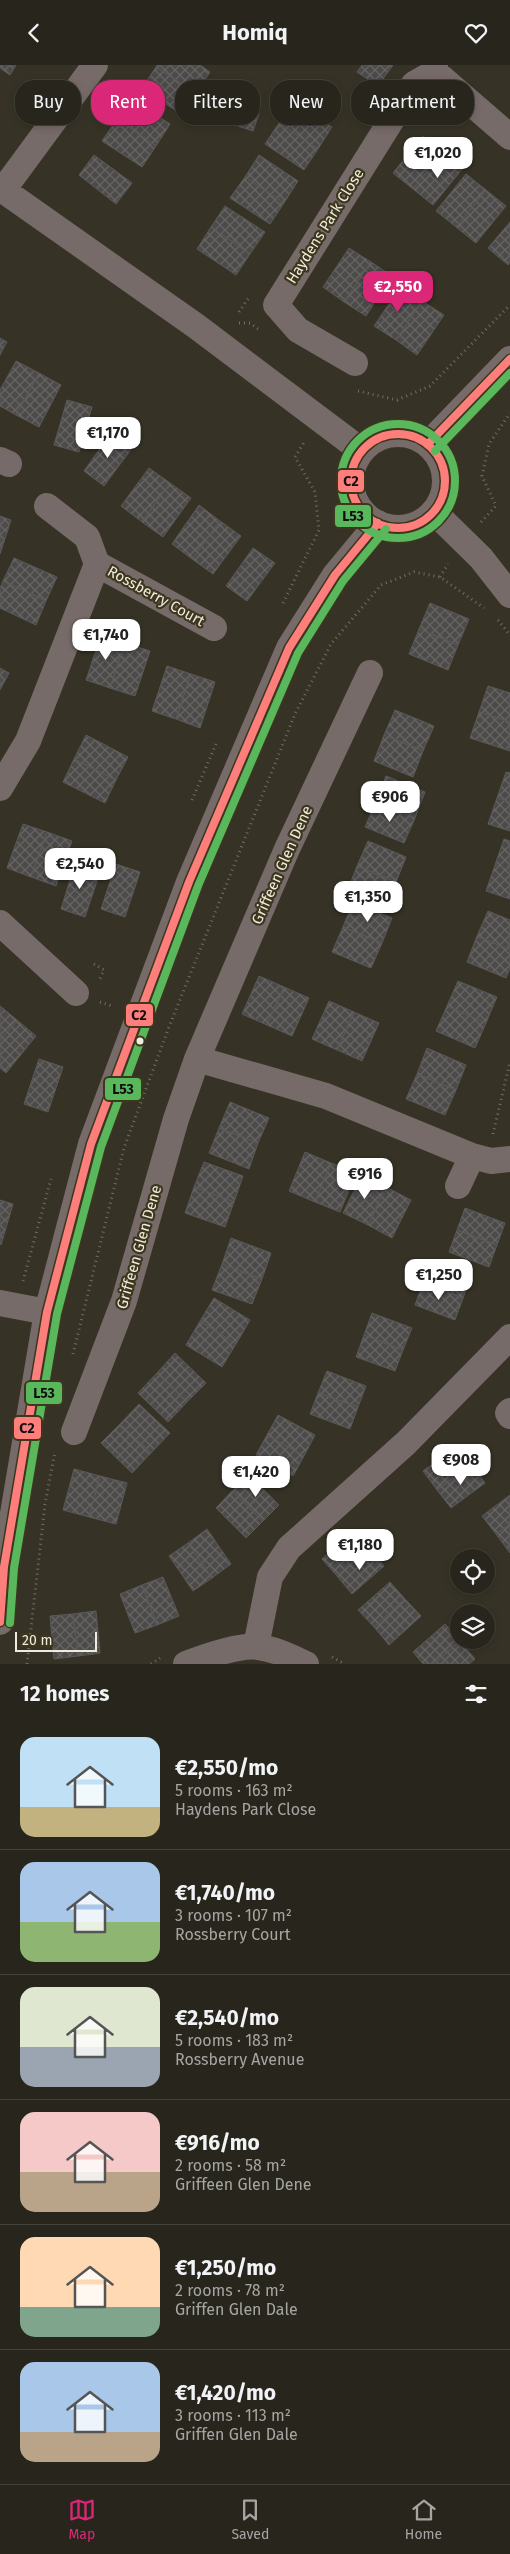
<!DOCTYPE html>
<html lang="en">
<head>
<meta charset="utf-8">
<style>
  :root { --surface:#28261c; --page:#302e25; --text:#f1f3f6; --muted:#a5a5a3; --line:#44433b; --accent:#db2777 }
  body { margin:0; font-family:"Fira Sans",sans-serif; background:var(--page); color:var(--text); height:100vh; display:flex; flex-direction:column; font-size:19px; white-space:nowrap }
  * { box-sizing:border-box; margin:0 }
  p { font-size:16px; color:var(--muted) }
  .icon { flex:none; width:28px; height:28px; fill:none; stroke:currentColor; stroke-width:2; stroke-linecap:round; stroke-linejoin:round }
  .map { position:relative; height:1599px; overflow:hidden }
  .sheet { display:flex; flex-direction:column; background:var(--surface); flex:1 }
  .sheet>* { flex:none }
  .top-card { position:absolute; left:15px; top:15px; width:480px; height:45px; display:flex; gap:10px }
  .buttons { position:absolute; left:450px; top:1484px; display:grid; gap:10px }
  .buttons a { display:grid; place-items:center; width:45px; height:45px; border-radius:50%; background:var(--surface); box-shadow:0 2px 8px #0003,0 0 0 1px var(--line); font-size:25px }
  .scale { position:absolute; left:15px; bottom:12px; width:82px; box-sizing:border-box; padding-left:5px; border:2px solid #efecdd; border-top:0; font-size:14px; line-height:18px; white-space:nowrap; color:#efecdd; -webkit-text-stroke:4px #3d371f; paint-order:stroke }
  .price { position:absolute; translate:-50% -42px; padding:0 11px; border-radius:10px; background:#fff; color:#222; font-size:16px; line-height:32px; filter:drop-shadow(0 1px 2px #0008) }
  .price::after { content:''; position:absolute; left:50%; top:30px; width:15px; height:11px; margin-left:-8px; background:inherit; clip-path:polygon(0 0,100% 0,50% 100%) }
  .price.current { background:var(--accent); color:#fff }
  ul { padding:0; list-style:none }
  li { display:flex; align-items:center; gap:15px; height:125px; padding:0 20px }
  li+li { border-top:1px solid var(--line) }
  li span { display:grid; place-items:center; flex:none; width:140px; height:100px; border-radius:15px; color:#555 }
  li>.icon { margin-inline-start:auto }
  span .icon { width:60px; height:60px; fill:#fffc; stroke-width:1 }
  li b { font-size:21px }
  h2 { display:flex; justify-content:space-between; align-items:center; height:60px; padding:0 20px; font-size:21px }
  .pill { padding:0 18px; border-radius:20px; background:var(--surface); box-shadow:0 2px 8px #0003,0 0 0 1px var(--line); font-size:18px; line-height:45px }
  .pill.current { background:var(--accent); color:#fff }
  header { display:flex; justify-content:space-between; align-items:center; height:65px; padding:0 20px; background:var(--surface); font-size:22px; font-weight:700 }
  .tabs { display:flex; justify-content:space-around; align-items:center; height:70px; border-top:1px solid var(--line); background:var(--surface); font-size:14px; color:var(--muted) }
  .tabs a { display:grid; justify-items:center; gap:2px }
  .tabs .current { color:var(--accent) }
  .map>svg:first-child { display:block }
  .building { fill:url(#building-cross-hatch); stroke:#5a5958 }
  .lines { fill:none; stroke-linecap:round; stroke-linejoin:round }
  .path { stroke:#736c67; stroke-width:3; stroke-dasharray:1 4; stroke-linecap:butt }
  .minor { stroke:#776b69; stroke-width:26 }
  .bus-1-casing { stroke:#3d371f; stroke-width:11 }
  .bus-2-casing { stroke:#3d371f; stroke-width:11 }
  .bus-1 { stroke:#fe7e7c; stroke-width:8 }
  .bus-2 { stroke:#59b85c; stroke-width:8 }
  .bus-dot { fill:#efecdd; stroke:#3d371f; stroke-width:2 }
  .labels { text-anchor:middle; stroke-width:4.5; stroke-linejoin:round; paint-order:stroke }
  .street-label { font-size:15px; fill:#efecdd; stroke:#3d371f }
  .line-badge { stroke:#3d371f; stroke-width:2 }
  .pale-badge-label { font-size:14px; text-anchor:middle; font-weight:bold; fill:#111 }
</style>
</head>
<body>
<header><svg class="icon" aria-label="back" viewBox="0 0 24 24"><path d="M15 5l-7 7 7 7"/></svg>Homiq<svg class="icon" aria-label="heart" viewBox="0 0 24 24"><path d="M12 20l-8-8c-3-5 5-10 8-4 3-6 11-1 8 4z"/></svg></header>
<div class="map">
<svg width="510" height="1599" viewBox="0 0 510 1599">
  <defs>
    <pattern id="building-cross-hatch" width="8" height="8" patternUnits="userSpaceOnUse" patternTransform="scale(1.25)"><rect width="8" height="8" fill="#4d4a4a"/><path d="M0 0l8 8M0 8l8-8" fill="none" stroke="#676464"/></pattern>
  </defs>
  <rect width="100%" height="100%" fill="#363326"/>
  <path class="building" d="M0,0h16l-6,10 -10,-7z
    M157,0h43l10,7 -14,21 -40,-26z
    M362,0h31l-15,21 -21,-14z
    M156,2l40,26 -15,21 -39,-26z
    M131,33l39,26 -14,22 -39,-27z
    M293,36l39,26 -14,22 -39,-26z
    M244,43l15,6 -6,17 -15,-5z
    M117,54l39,27 -14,21 -40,-26z
    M279,58l39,26 -14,21 -39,-26z
    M423,71l20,16 -30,37 -20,-16z
    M443,87l20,16 -30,37 -20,-16z
    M94,90l38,28 -16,21 -37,-29z
    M259,90l39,26 -14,22 -39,-26z
    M466,109l20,16 -30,37 -20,-16z
    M245,112l39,26 -14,21 -40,-26z
    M486,125l20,16 -30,37 -20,-16z
    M225,141l40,26 -15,22 -39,-27z
    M510,157v40l-2,3 -20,-17z
    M211,162l39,27 -14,21 -39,-26z
    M349,183l22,14 -27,40 -21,-15z
    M371,197l21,14 -26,40 -22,-14z
    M401,221l21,15 -26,39 -22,-14z
    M422,236l22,14 -27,40 -21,-15z
    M0,273l7,4 -7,13z
    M16,296l23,12 -23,42 -16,-9v-16z
    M39,308l22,12 -22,42 -23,-12z
    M67,335l25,7 -13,45 -25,-7z
    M111,368l21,15 -28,38 -20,-15z
    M149,403l21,15 -28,39 -21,-16z
    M170,418l21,15 -28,39 -21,-15z
    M199,440l21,16 -28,38 -20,-15z
    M0,451l11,4 -11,34z
    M220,456l21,15 -28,38 -21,-15z
    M253,483l22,15 -28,38 -21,-15z
    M14,493l43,19 -11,24 -43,-20z
    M3,516l43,20 -10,24 -36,-17v-20z
    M430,538l39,16 -11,26 -39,-16z
    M419,564l39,16 -10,25 -39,-16z
    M101,570l24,8 -15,45 -24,-8z
    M125,578l25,8 -15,45 -25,-8z
    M167,601l24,8 -15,45 -24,-8z
    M0,603l9,5 -9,17z
    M191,609l24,8 -15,46 -24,-9z
    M488,621l22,7v29l-31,-10z
    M395,645l39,16 -11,25 -39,-16z
    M479,647l31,10v29l-40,-13z
    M86,670l42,22 -12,23 -42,-21z
    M384,670l39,16 -10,26 -39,-16z
    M74,694l42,21 -11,23 -42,-21z
    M506,707l4,1v29l-13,-4z
    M386,711l39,16 -10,26 -39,-16z
    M497,733l13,4v29l-22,-7z
    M376,737l39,16 -11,25 -39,-16z
    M23,759l24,8 -16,45 -24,-9z
    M47,767l25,9 -16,45 -25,-9z
    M504,774l6,2v29l-15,-5z
    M368,776l38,16 -10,25 -39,-16z
    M75,799l25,8 -15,45 -24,-8z
    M116,799l24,8 -15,45 -24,-8z
    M495,800l15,5v29l-24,-8z
    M357,801l39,16 -10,26 -39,-16z
    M353,837l39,16 -10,25 -39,-16z
    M488,846l22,9v30l-33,-14z
    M343,862l39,16 -11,25 -39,-16z
    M477,871l33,14v18l-4,10 -39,-16z
    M259,911l25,11 -17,38 -25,-11z
    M458,916l39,16 -11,26 -39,-17z
    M284,922l25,11 -17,38 -25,-11z
    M329,936l25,11 -17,38 -25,-11z
    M0,941l17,14 -17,20z
    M447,941l39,17 -11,25 -39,-17z
    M354,947l25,11 -17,38 -25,-11z
    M17,955l19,16 -30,37 -6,-5v-28z
    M427,983l39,17 -10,25 -39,-16z
    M39,994l24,8 -15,45 -24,-8z
    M417,1009l39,16 -11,25 -39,-16z
    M230,1037l39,16 -11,25 -39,-15z
    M219,1063l39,15 -9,26 -40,-16z
    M305,1087l26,11 -16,39 -26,-11z
    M204,1097l39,14 -9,26 -40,-15z
    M331,1098l25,10 -16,39 -25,-10z
    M362,1110l24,12 -18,38 -25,-12z
    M194,1122l40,15 -9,25 -40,-14z
    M386,1122l25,13 -19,38 -24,-13z
    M0,1135l13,4 -12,41 -1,-1z
    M465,1143l40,15 -8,22 -40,-15z
    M457,1165l40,15 -8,22 -40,-15z
    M231,1173l40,15 -9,26 -40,-15z
    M431,1197l40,14 -8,22 -40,-15z
    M222,1199l40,15 -10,25 -40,-14z
    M423,1218l40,15 -8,22 -40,-15z
    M214,1233l36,22 -14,24 -36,-23z
    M372,1248l40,15 -9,22 -39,-15z
    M200,1256l36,23 -14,23 -36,-22z
    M364,1270l39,15 -8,21 -39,-14z
    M175,1288l31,30 -19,19 -30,-29z
    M327,1306l39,15 -8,21 -40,-14z
    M157,1308l30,29 -19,20 -30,-29z
    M318,1328l40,14 -8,22 -40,-15z
    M139,1339l31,29 -19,20 -31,-29z
    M278,1350l37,20 -11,21 -37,-21z
    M120,1359l31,29 -19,20 -31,-30z
    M267,1370l37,21 -11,20 -37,-21z
    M457,1381l14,18 -34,26 -14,-19z
    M471,1399l14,19 -34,25 -14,-18z
    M74,1404l26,7 -11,41 -26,-7z
    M249,1410l30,30 -16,16 -31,-30z
    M100,1411l27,7 -11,41 -27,-7z
    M232,1426l31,30 -17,17 -30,-30z
    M510,1430v29l-14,10 -14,-18z
    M510,1459v29l-14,-19z
    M207,1464l24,35 -19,14 -24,-35z
    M354,1466l15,17 -32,28 -15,-17z
    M188,1478l24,35 -19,13 -24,-35z
    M369,1483l15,18 -32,28 -15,-18z
    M163,1512l16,39 -22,9 -15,-40z
    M390,1517l15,17 -31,28 -16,-17z
    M142,1520l15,40 -22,8 -15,-39z
    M405,1534l16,17 -32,29 -15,-18z
    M483,1541l11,13 -8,7v-13h-11z
    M96,1546l4,42 -22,3 -5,-42z
    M73,1549l5,42 -24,3 -4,-43z
    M445,1559l15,17 -26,23h-11l-10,-12z
    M460,1576l15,18 -6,5h-35z"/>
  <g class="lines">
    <path class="path" d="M239,247l11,-16
      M239,258h11l8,6
      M358,326l39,9 33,-14 80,-81
      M481,457l15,-16 -14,-30 7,-32 21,-31
      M440,512l8,-13
      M283,538l36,-73 -4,-38 -20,-35 10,-16
      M498,555l12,15
      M192,735l24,-56
      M94,899l10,6 -5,11
      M100,937l12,4
      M493,1069l17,-72
      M23,1216l28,-102
      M73,1289l51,-206 45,-121 126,-313 36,-70 50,-59 33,-13 26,5 44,31
      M332,1592l13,7
      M27,1599l18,-160 10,-52
      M151,1599l9,-6"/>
    <path class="minor" d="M435,0v7l75,65
      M0,123l196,138 166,125
      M3,125l92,-125
      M355,298l-57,-33 -22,-25 138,-221 21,-12
      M351 416a47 47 0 1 1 94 0a47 47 0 1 1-94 0Z
      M428,379l82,-85
      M0,395l9,4
      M47,441l40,31 10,27 117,64
      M434,447l47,46 29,37
      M0,723l28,-47 69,-177
      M0,858l76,70
      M197,994l129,37 146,60 19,5 19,-2
      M458,1121l14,-30
      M0,1238l47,9
      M510,1346l-2,2 2,3
      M74,1367l50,-131 52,-182 21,-60 90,-210 83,-176
      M0,1557l4,-55 43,-255 44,-168 98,-262 100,-234 46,-73 43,-52
      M256,1581l14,-69 19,-29 117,-105 104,-106
      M186,1599c16,-6 55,-20 72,-17 17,2 33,10 48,17"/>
    <g class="bus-1-casing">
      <path id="bus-1" d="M351 416a47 47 0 1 1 94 0a47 47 0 1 1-94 0Z
        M428,379l82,-85
        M0,1557l4,-55 43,-255 44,-168 98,-262 100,-234 46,-73 43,-52"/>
    </g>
    <g class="bus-2-casing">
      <path id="bus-2" d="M341 416a57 57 0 1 1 114 0a57 57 0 1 1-114 0Z
        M435,386l75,-78
        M10,1558l4,-55 43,-254 44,-167 97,-261 100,-233 45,-72 43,-52"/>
    </g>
    <use href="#bus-1" class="bus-1"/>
    <use href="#bus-2" class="bus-2"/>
  </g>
  <circle class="bus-dot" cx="140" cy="976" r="4.5"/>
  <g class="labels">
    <g class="street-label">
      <text transform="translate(325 161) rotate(-58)" y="5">Haydens Park Close</text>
      <text transform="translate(156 531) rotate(29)" y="5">Rossberry Court</text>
      <text transform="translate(282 800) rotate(-66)" y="5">Griffeen Glen Dene</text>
      <text transform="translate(139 1182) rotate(-74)" y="5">Griffeen Glen Dene</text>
    </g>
  </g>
  <g class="line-badge">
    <rect x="337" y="404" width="28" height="24" rx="5" fill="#fe7e7c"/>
    <rect x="334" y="439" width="38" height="24" rx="5" fill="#59b85c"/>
    <rect x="125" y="938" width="29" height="24" rx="5" fill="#fe7e7c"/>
    <rect x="104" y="1012" width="38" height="24" rx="5" fill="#59b85c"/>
    <rect x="25" y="1316" width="38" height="24" rx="5" fill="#59b85c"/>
    <rect x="13" y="1351" width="29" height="24" rx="5" fill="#fe7e7c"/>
  </g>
  <g class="pale-badge-label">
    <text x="351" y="421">C2</text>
    <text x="353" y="456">L53</text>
    <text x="139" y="955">C2</text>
    <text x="123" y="1029">L53</text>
    <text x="44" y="1333">L53</text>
    <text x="27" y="1368">C2</text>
  </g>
</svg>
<div class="buttons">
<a><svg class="icon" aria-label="locate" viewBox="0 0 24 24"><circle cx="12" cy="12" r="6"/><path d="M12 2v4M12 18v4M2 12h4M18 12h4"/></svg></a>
<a><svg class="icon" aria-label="layers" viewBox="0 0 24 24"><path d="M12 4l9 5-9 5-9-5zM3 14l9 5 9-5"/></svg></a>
</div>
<div class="scale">20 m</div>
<b class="price" style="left:438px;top:114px">€1,020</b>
<b class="price current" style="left:398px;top:248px">€2,550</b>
<b class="price" style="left:108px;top:394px">€1,170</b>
<b class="price" style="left:106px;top:596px">€1,740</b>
<b class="price" style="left:390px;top:758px">€906</b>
<b class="price" style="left:80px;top:825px">€2,540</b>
<b class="price" style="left:368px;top:858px">€1,350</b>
<b class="price" style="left:365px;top:1135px">€916</b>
<b class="price" style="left:439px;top:1236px">€1,250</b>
<b class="price" style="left:461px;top:1421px">€908</b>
<b class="price" style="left:256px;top:1433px">€1,420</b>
<b class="price" style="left:360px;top:1506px">€1,180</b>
<div class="top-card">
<a class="pill">Buy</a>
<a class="pill current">Rent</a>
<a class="pill">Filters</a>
<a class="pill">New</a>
<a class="pill">Apartment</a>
</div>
</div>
<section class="sheet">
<h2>12 homes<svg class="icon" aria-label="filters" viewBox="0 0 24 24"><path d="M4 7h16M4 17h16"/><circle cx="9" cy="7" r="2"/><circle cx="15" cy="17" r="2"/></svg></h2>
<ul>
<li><span style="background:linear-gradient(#bfe0f5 70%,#c2b280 0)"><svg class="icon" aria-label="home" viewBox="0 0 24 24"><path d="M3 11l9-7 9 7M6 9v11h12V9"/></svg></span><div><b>€2,550/mo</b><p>5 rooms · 163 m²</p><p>Haydens Park Close</p></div></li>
<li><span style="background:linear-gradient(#a9c7e8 60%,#8fb573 0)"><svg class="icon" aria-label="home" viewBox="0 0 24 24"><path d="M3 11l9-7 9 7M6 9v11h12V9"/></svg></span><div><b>€1,740/mo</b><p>3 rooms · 107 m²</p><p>Rossberry Court</p></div></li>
<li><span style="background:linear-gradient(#dfe7d0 60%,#9aa5b1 0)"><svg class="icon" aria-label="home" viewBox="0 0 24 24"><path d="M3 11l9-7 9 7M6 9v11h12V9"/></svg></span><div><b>€2,540/mo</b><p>5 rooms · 183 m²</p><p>Rossberry Avenue</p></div></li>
<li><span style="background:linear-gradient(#f6c9c9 60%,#b9a48a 0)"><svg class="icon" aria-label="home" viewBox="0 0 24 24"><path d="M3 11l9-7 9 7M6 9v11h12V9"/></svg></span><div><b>€916/mo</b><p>2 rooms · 58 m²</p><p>Griffeen Glen Dene</p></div></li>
<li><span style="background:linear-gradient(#ffd9b3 70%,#7fa58c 0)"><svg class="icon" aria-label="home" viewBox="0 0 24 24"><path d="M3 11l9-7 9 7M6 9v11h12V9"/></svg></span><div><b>€1,250/mo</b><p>2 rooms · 78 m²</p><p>Griffen Glen Dale</p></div></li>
<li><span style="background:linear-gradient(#a9c7e8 70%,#b9a48a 0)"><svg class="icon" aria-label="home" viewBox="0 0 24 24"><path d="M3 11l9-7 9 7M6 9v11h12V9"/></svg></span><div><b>€1,420/mo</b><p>3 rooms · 113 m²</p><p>Griffen Glen Dale</p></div></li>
</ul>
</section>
<nav class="tabs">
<a class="current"><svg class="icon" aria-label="map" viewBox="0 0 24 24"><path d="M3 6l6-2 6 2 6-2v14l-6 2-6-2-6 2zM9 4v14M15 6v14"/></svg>Map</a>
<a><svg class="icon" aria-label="saved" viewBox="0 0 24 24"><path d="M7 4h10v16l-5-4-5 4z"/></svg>Saved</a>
<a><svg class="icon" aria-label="home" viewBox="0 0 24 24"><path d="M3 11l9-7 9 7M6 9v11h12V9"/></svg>Home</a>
</nav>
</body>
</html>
